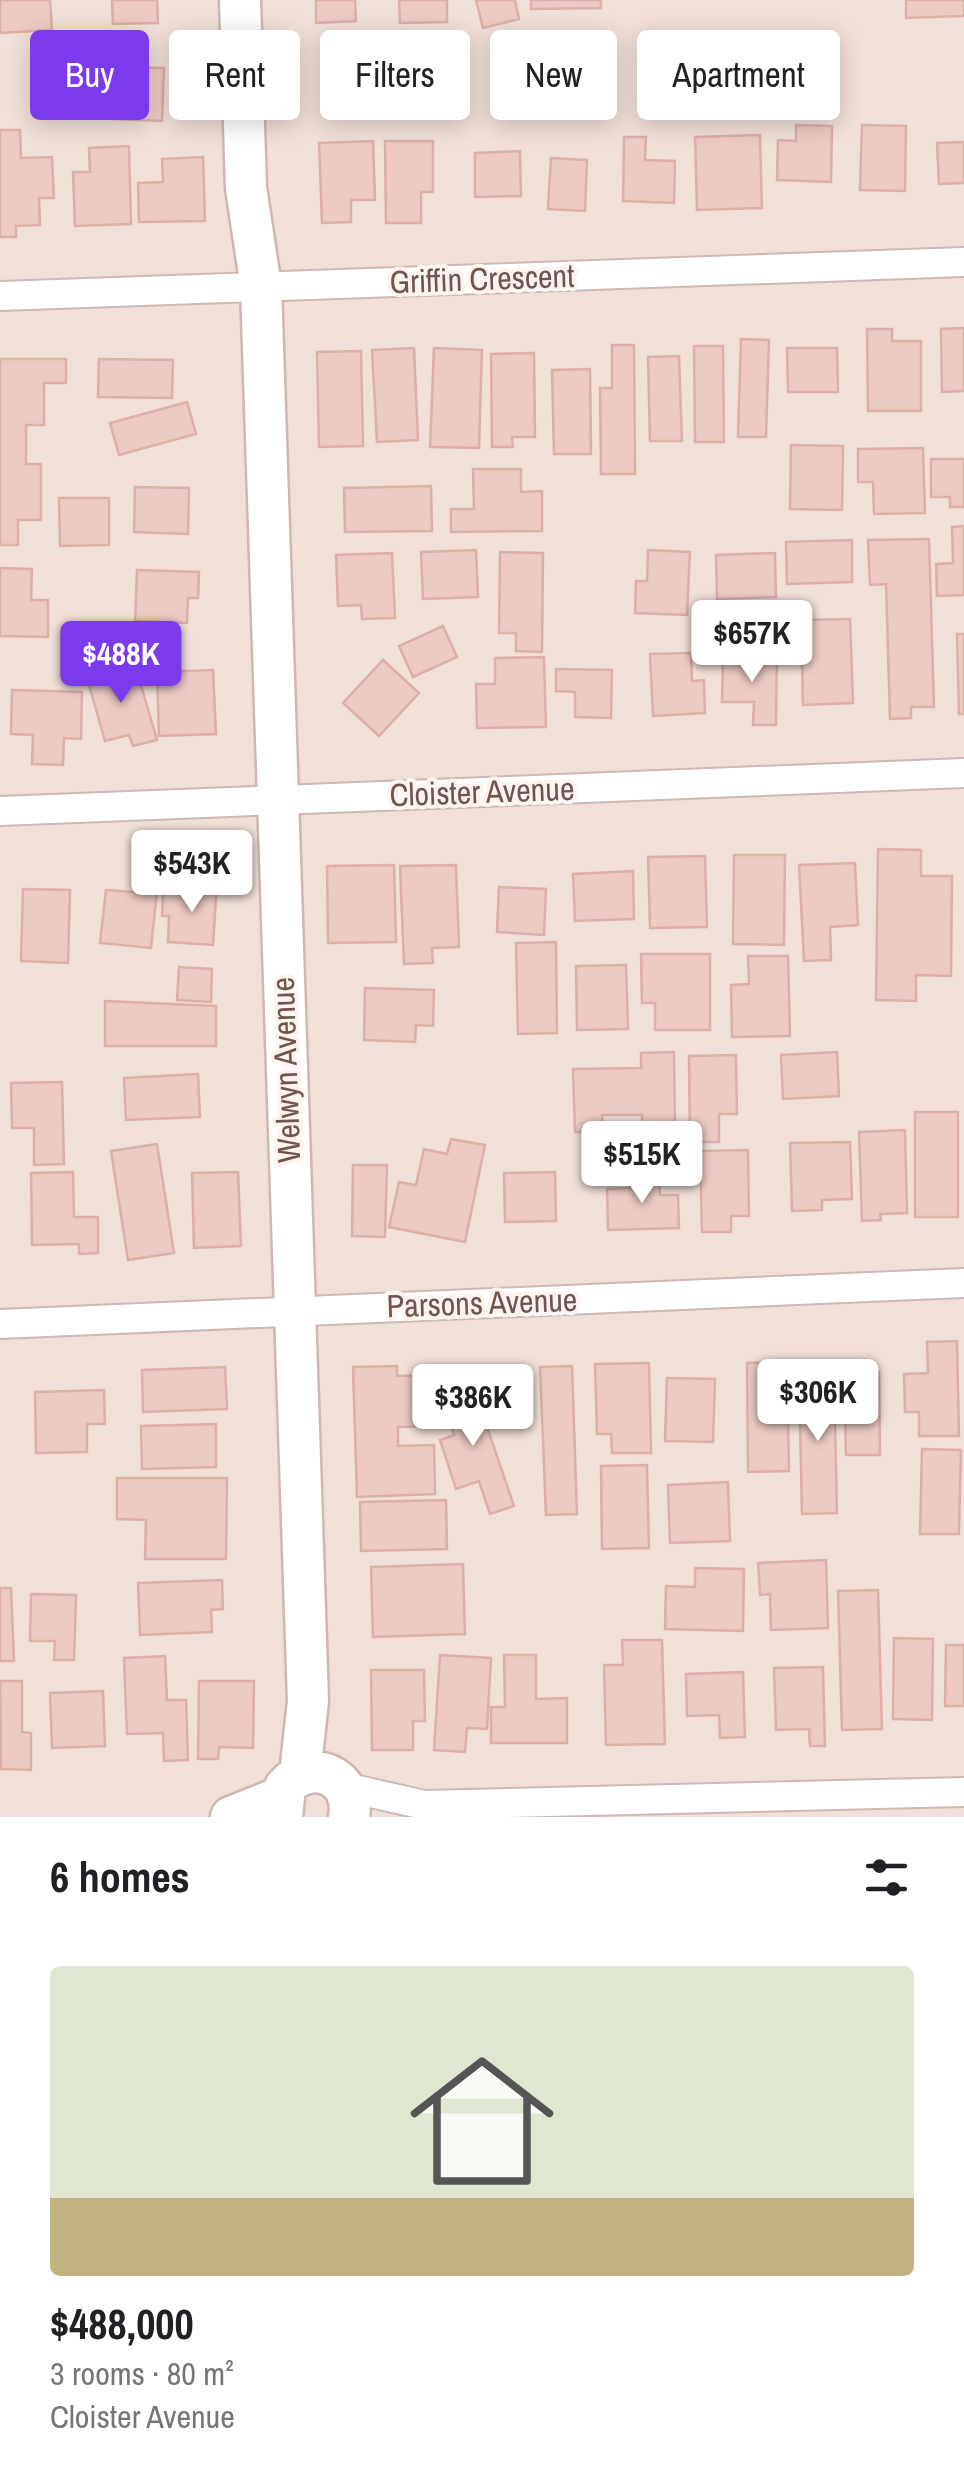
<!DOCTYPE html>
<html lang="en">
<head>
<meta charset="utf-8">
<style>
  :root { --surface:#fff; --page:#f6f6f6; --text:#202124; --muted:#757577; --line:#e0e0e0; --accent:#7c3aed }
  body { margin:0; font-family:"Archivo Narrow",sans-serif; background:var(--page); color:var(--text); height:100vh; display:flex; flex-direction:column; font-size:38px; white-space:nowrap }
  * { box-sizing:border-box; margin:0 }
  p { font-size:32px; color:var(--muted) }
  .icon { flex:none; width:55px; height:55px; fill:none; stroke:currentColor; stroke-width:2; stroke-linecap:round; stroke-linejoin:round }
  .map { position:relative; height:1817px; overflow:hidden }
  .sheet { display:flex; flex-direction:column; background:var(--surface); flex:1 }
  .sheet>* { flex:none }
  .guide { position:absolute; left:30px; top:30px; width:905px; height:90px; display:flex; gap:20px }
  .price { position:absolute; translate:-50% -85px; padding:0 22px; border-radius:10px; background:#fff; color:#222; font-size:32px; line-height:65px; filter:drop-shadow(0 2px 5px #0008) }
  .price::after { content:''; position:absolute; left:50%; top:60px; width:30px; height:22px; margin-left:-15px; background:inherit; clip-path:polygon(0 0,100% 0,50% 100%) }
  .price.selected { background:var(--accent); color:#fff }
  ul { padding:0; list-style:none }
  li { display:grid; align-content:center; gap:20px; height:530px; padding:0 50px }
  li+li { border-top:2px solid var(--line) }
  li span { display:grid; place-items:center; height:310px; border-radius:10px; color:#555 }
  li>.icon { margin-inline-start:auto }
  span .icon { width:180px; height:180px; fill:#fffc; stroke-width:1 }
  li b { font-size:42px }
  h2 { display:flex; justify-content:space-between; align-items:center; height:120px; padding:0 50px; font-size:42px }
  .tag { padding:0 35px; border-radius:10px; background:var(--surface); box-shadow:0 5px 25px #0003; font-size:35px; line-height:90px }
  .tag.selected { background:var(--accent); color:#fff }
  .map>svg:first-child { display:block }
  .residential { fill:#f1e0d8 }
  .building { fill:#eccbc4; stroke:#dcafa7; stroke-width:2.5 }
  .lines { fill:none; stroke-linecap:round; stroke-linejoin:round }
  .street-casing { stroke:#cdb8b3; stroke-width:32 }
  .secondary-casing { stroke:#cfb7b1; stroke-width:45 }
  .street { stroke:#fff; stroke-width:28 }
  .secondary { stroke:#fff; stroke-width:40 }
  .labels { text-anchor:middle; stroke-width:8; stroke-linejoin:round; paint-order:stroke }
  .street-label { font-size:32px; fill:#715450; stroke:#fdf4ef }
</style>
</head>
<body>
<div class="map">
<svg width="964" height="1817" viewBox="0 0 964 1817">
  <rect width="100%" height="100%" fill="#faf0e9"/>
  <path class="residential" d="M0,0h964v1817h-964z"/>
  <path class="building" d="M0,0h50l2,30 -52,3z
    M112,0h45l1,23 -45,1z
    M316,0h39l1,21 -40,2z
    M399,0h48v22l-47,1z
    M476,0h39l4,19 -36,9z
    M531,0h70v8l-70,1z
    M906,0h58v16l-58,2z
    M329,43h36v24l29,1 -1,44 -65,-1z
    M86,66l78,2 -2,53 -49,-2v-27l-28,-1z
    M796,125l36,1 -1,56 -54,-2 1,-40 18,1z
    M862,125l44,1 -1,65 -45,-1z
    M0,130h20l1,28 31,-1 2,41h-15l1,27 -24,1v11h-16z
    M760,135l2,73 -65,2 -2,-73z
    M624,137h22l-1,23 30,1 -1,42 -51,-2z
    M373,141l2,59h-24v22l-29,1 -3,-80z
    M385,141h48v51h-12v31h-35z
    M964,142v41l-25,1 -2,-41z
    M129,146l2,78 -56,2 -2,-54h17l-1,-24z
    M520,151l1,45 -46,1v-44z
    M203,157l2,64 -66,1 -1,-39 25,-1 -1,-23z
    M551,158l36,2 -2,51 -37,-2z
    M964,328v63l-22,1 -1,-63z
    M867,329h25v12h29v70h-53z
    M741,339l28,1 -3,97h-28z
    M612,345h22l1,129h-34l-1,-86h12z
    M694,346h29l1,96h-29z
    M414,348l4,92 -41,2 -5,-92z
    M434,348l48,2 -3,98 -49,-1z
    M787,348h50l1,44h-50z
    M361,351l2,95 -44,1 -2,-95z
    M534,353l1,84h-23l1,10h-21l-1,-93z
    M679,356l3,85h-32l-2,-84z
    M0,359h66v24h-22v42h-18v39h15v56h-23v25h-18z
    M99,359l74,1 -1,38 -74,-1z
    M590,369l1,85h-37l-2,-84z
    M187,402l9,32 -77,21 -9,-32z
    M791,445l52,1 -1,64 -52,-1z
    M923,448l2,65 -51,1 -1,-32h-15v-33z
    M931,459h33v48h-14v-10h-19z
    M473,469h48v23l21,-1v40l-91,1v-23h23z
    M431,486l1,45 -87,1 -1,-44z
    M135,487l54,1 -1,46 -54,-2z
    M59,498h50v47l-49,1z
    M964,526v69l-27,1 -1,-32 17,-1 -1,-36z
    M929,539l5,168h-23v11l-21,1 -4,-135 -16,1 -2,-45z
    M852,540v42l-65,2 -1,-42z
    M476,550l2,47 -55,2 -2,-47z
    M648,550l42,2 -3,63 -52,-2 1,-32h11z
    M500,552l43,1 -1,99 -26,-1v-18h-17z
    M392,553l3,65 -33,1 -1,-14 -23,1 -2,-51z
    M775,553l1,44 -59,2 -1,-44z
    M0,568l32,1 -1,31h17v37l-48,-1z
    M137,570l62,2 -1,26h-10l-1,25 -52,-2z
    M850,619l3,84 -50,2 -2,-85z
    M443,626l14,31 -44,20 -14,-31z
    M957,634h7v80h-5z
    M691,653l1,28 12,-1 1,33 -52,3 -3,-62z
    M723,655l54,1 -1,69h-23l1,-23h-32z
    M544,657l2,70 -69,1 -1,-44h19v-26z
    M383,660l36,33 -40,43 -36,-33z
    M111,663l6,18 21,-6 19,65 -24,6 -4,-11 -24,6 -20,-70z
    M556,669l56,1 -1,48 -36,-1v-25l-19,-1z
    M213,670l3,64 -57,2 -2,-64z
    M12,690l70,2 -1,47 -17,-1 -1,27 -31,-1 1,-29 -22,-1z
    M878,849l43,1v26h31l-1,100 -35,-1v26l-40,-1z
    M734,855h51l-1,90 -51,-1z
    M705,856l2,71 -57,1 -2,-71z
    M855,863l3,62 -28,2 1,33 -27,1 -5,-96z
    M394,865l2,77 -68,1 -1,-77z
    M456,865l3,82 -27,1 1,15 -29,1 -4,-98z
    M633,871l1,48 -59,2 -2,-47z
    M135,880l23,2 -7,66 -51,-5 6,-53 28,2z
    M199,882h18l-4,63 -45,-3 1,-26h-7l1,-24 35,2z
    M499,887l47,2 -2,46 -47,-3z
    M23,889l47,1 -2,73 -47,-2z
    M556,942l1,91 -39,1 -2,-91z
    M641,954h69v76h-55v-27h-13z
    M748,956h40l2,80 -58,1 -1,-52 18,-1z
    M626,965l2,64 -51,1 -1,-64z
    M179,967l33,2 -1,33 -34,-2z
    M365,988l69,2 -1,36 -17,-1 -1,17 -51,-2z
    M105,1001l111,5v40h-111z
    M674,1052l1,78 -33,1v-16h-40l1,17h-28l-2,-63 68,-1v-15z
    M837,1052l2,44 -56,3 -2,-44z
    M736,1055l1,59h-18v28h-29l-1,-86z
    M198,1074l2,43 -74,3 -2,-42z
    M62,1082l2,82 -30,1v-37h-22l-1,-45z
    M915,1112h43v105h-43z
    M905,1130l2,83 -27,1 1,6 -19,1 -3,-89z
    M451,1139l34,6 -20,97 -76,-15 10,-45 17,3 8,-36 23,5z
    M850,1142l2,57 -30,1v10l-30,1 -2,-68z
    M157,1144l17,109 -46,7 -17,-109z
    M748,1150l1,66h-18v16h-29l-2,-81z
    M353,1165h34l-2,72 -33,-1z
    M73,1172l1,45h24v36l-19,1v-10l-47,1 -1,-72z
    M238,1172l3,74 -47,2 -2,-75z
    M555,1172l1,49 -51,1 -1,-49z
    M629,1176h30l1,19h18l1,33 -71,2 -1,-41 23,-1z
    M957,1341l2,95h-40v-24h-14l-1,-38 24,-1 -1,-31z
    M787,1362l2,109 -41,1 -1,-109z
    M649,1363l2,90h-39l-1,-19h-14l-2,-70z
    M397,1366v10l30,-1 2,51 -31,1v19l36,-1 1,49 -78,3 -4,-130z
    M572,1366l5,148 -31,1 -6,-148z
    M225,1367l2,42 -84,3 -1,-42z
    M879,1372l1,83h-34l-2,-82z
    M834,1374l3,139 -35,1 -3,-139z
    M667,1378l48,1 -2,63 -48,-1z
    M472,1383l42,123 -24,8 -11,-33 -23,8 -16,-49 14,-5 -14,-41z
    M104,1390l1,34h-18v28l-51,1 -1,-61z
    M216,1424v43l-74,2 -1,-43z
    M922,1449l39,1 -2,84h-39z
    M647,1465l2,83 -47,1 -1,-83z
    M117,1478h110l-1,81h-81l1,-39 -29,-1z
    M728,1482l2,59 -60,2 -2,-58z
    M446,1500l1,49 -86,2 -1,-49z
    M826,1560l2,68 -57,2 -1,-36 -10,1 -2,-32z
    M463,1564l2,70 -92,3 -2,-70z
    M695,1568l49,1 -1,62 -78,-2 1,-43 29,1z
    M222,1580l1,29 -12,1 1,22 -72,3 -2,-52z
    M0,1588h11l3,73h-14z
    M878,1590l4,139 -40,1 -4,-139z
    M31,1594l45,1 -2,65h-20l1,-19h-25z
    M894,1638l39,1 -1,81 -39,-1z
    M622,1640h40l3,104 -59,1 -2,-80h19z
    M946,1645h18v61h-19z
    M440,1655l51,3 -4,71 -20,-1 -2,24 -31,-2z
    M504,1655h32v44l31,-1v45h-76v-36h14z
    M165,1656l2,44h19l2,60 -24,1 -1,-28 -36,1 -3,-76z
    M823,1667l2,79h-15l-1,-17 -33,1 -2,-62z
    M371,1670h53l1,51h-12v29h-41z
    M743,1672l2,65 -25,1 -1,-23 -32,1 -1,-42z
    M0,1681h22v51l9,1v37l-30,-1z
    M199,1681h55l-1,67 -34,-1 -1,12h-20z
    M103,1691l2,55 -53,2 -2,-55z"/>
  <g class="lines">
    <g class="street-casing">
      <path id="street" d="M0,296l964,-34
        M0,811l964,-38
        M0,1324l964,-41
        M345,1787l79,18 540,-13"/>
    </g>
    <g class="secondary-casing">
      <path id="secondary" d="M240,0l6,188 15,99 47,1414 -8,73
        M231,1817l50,-20
        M282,1817l3,-30c26,-30 71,-11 64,30"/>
    </g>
    <use href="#street" class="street"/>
    <use href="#secondary" class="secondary"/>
  </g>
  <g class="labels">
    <g class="street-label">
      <text transform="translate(482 279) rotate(-2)" y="11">Griffin Crescent</text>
      <text transform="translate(482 792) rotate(-2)" y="11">Cloister Avenue</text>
      <text transform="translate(286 1070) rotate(-92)" y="11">Welwyn Avenue</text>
      <text transform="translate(482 1303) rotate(-2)" y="11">Parsons Avenue</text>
    </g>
  </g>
</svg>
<b class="price" style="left:752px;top:685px">$657K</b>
<b class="price selected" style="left:121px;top:706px">$488K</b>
<b class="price" style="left:192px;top:915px">$543K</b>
<b class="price" style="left:642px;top:1206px">$515K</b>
<b class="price" style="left:818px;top:1444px">$306K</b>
<b class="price" style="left:473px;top:1449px">$386K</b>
<div class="guide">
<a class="tag selected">Buy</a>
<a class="tag">Rent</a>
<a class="tag">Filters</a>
<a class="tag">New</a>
<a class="tag">Apartment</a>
</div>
</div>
<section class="sheet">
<h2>6 homes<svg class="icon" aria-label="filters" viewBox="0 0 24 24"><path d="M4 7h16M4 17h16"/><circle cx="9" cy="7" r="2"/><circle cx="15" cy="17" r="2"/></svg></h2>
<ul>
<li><span style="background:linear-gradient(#dfe7d0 75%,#c2b280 0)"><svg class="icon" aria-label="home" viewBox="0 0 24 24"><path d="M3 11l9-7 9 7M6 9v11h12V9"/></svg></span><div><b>$488,000</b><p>3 rooms · 80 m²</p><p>Cloister Avenue</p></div></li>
</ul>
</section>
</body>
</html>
